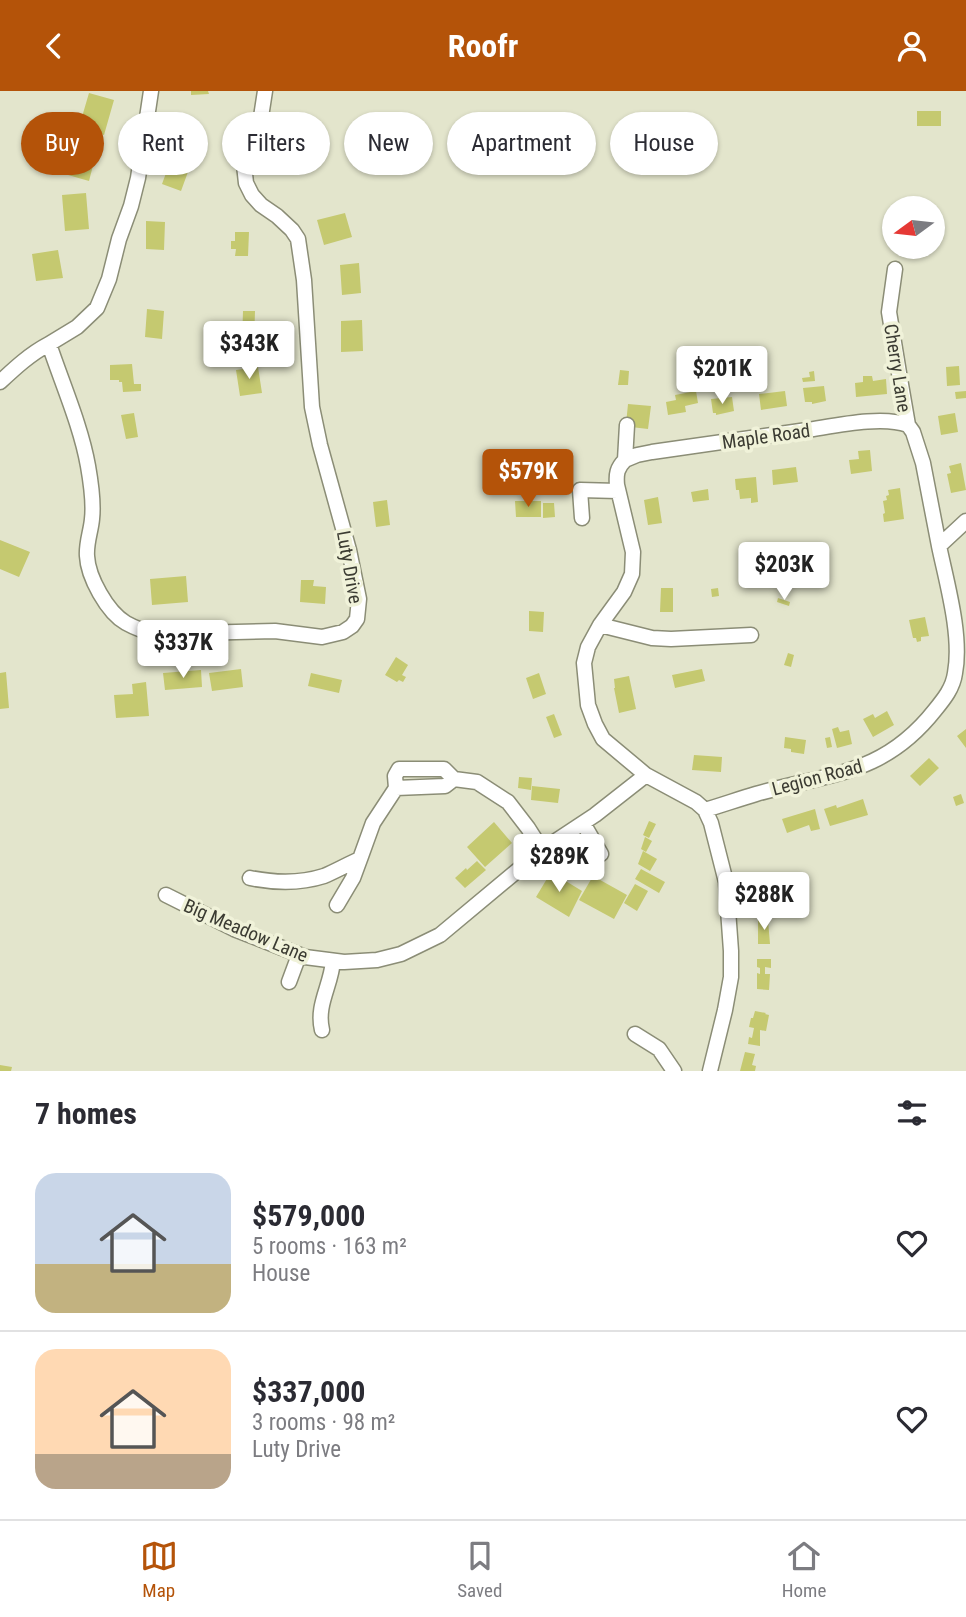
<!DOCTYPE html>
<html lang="en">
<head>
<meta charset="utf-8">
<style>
  :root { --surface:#fff; --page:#f2f2f3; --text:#2b2b33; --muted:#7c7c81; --line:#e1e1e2; --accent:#b45309 }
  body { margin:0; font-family:"Roboto Condensed",sans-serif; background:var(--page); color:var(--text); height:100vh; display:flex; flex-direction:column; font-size:26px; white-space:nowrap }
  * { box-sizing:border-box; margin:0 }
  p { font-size:23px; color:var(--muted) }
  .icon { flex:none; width:38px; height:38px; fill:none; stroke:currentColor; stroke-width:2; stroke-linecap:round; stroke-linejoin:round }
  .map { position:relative; height:980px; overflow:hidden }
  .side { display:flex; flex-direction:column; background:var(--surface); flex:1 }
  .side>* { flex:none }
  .hud { position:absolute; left:21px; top:21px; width:924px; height:63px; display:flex; gap:14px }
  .needle { width:46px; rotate:255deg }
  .controls { position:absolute; left:882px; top:105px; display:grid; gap:14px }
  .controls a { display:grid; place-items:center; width:63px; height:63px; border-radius:50%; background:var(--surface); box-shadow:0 2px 5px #0004; font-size:35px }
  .price { position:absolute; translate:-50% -60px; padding:0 16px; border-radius:7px; background:#fff; color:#222; font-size:23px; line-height:46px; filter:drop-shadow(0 2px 4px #0008) }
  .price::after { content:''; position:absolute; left:50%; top:42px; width:21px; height:16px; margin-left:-10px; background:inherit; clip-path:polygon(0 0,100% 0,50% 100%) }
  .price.on { background:var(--accent); color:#fff }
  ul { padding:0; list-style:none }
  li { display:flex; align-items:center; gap:21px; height:175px; padding:0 35px }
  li+li { border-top:2px solid var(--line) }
  li span { display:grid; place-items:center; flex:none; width:196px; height:140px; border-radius:21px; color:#555 }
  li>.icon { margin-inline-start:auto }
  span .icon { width:84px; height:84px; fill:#fffc; stroke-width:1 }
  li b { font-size:30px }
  h2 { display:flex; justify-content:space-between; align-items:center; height:84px; padding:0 35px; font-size:30px }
  .chip { padding:0 24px; border-radius:32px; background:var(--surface); box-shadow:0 2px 5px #0004; font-size:24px; line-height:63px }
  .chip.on { background:var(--accent); color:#fff }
  header { display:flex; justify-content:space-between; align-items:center; height:91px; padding:0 35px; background:var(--accent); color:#fff; font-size:32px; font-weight:700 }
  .tabs { display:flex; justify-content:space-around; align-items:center; height:98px; border-top:2px solid var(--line); background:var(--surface); font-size:19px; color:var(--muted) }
  .tabs a { display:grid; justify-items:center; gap:4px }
  .tabs .on { color:var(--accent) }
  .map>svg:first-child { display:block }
  .building { fill:#c5c970 }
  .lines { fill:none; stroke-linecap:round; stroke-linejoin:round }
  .minor-casing { stroke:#8b8d76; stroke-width:17 }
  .minor { stroke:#fff; stroke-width:14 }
  .labels { text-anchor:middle; stroke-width:7; stroke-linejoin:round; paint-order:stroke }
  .street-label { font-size:19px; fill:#3b3b32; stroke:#f0f2d9 }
</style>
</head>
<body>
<header><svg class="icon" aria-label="back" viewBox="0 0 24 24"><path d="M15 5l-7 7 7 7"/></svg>Roofr<svg class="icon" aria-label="person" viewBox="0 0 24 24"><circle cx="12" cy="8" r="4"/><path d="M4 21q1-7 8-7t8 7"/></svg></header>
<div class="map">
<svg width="966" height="980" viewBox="0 0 966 980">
  <rect width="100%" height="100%" fill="#e3e5cc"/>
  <path class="building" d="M191,0h17l1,3 -18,1z
    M89,2l25,7 -10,35 -25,-8z
    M917,20h24v15h-24z
    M75,58l21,5 -7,27 -21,-6z
    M173,63l19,7 -11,30 -19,-7z
    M86,102l3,36 -24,2 -3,-36z
    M345,122l7,24 -28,8 -7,-25z
    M146,130l19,1 -1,28 -18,-1z
    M235,141h14l-1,24h-13l1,-7h-5v-8h4z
    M58,159l5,28 -27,3 -4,-27z
    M359,172l2,30 -19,2 -2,-30z
    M147,218l17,2 -2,28 -17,-2z
    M243,220h12l-1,32h-12z
    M362,229l1,31 -22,1v-31z
    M132,273l2,20h7v7l-18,1 -1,-10h-3v-2h-9v-15z
    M959,275l1,19 -13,1 -1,-19z
    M258,276l4,26 -22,3 -4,-26z
    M620,279l9,1 -1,14h-10z
    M814,280l1,10 -12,1 -1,-4 8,-1 -1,-5z
    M863,285h9l1,5 13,-2 1,15 -31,3 -1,-14 8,-1z
    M824,295l2,15 -14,3v-2h-7l-2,-14z
    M696,300l2,12 -13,3 1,6 -18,3 -2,-13 10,-2 -1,-5z
    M785,300l2,15 -26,4 -2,-16z
    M966,300v7l-10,1 -1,-7z
    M732,306l2,14 -18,4v-2h-3l-2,-14z
    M628,313l23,2 -3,23 -17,-2 -5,-3z
    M134,322l4,24 -12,2 -5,-24z
    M955,322l3,19 -17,3 -3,-19z
    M870,359l2,21 -21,3 -2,-14 10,-1 -1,-8z
    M961,372l5,27 -15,3 -4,-19 4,-1 -2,-7z
    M796,376l2,15 -25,3 -1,-15z
    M756,386l2,25 -7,1v-5l-11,1 -1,-9h-3l-1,-11z
    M900,397l4,31 -20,3 -1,-8 2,-1 -2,-12 4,-1 -1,-4 3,-1 -1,-5z
    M708,398l1,11 -16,2 -2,-10z
    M658,406l4,26 -14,2 -4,-25z
    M387,409l3,25 -14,2 -3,-25z
    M515,410h26v16h-25z
    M543,412h11l1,14 -12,1z
    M0,449l30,12 -11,25 -19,-8z
    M186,485l2,26 -36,3 -2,-26z
    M301,489h13l-1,6 13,1 -1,17 -25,-2z
    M661,497h12v24h-13z
    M718,497l1,8 -7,1 -1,-8z
    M778,507l12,4 -1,4 -12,-4z
    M529,520l15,1 -1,20 -14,-1z
    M925,526l4,19 -8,1v4l-4,1 -1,-4h-3l-4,-18z
    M788,562l6,2 -3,12 -7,-2z
    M396,566l12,8 -6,10 4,2 -3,5 -4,-2 -2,2 -12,-7z
    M241,578l2,18 -31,4 -3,-18z
    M702,578l3,12 -30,7 -3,-13z
    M201,579l1,17 -37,3 -2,-17z
    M6,581l3,36 -9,1v-36z
    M311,582l31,7 -3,13 -31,-7z
    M539,582l7,21 -13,5 -7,-21z
    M629,585l7,33 -17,4 -5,-25h1l-1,-9z
    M146,591l3,34 -33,2 -2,-23 19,-1 -1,-10z
    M887,620l7,14 -21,12 -10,-18 10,-5 2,4z
    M554,623l8,21 -8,3 -8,-21z
    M838,636l2,5 9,-2 3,14 -15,4 -5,-19z
    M966,638v19l-9,-12z
    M785,646l21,3 -2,14 -13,-2v-3l-7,-1z
    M830,646l2,10 -5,1 -2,-10z
    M694,664l28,2 -1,15 -29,-2z
    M929,667l10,10 -19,18 -10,-10z
    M519,686l13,1 -1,12 -13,-2z
    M532,695l28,3 -2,14 -27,-3z
    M961,703l3,9 -8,3 -3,-9z
    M863,708l5,16 -38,11 -6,-17 12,-4 1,3z
    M815,718l5,20 -9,2 -2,-6 -22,8 -5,-14z
    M649,730l7,3 -7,14 -6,-3z
    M494,731l18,21 -27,24 -18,-20z
    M645,746l7,4 -6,11 -5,-3z
    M643,760l14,8 -7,12 -12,-7z
    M477,770l9,9 -21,18 -10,-10 11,-10 1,2z
    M641,778l24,13 -6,11 -24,-14z
    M551,781l31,19 -13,26 -33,-20z
    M593,785l34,19 -13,24 -35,-19z
    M755,786h12l-1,21h-12z
    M635,793l13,7 -11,20 -13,-8z
    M758,829h10l2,24h-12z
    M757,868h14v9l-6,-1v7h5l-1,16 -12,-1v-16l3,1v-6l-3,-1z
    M755,920l11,2 -1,1 4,1 -3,16 -6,-1v16l-12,-2 1,-7 3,1 2,-10 -5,-1 2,-9h2z
    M745,961l10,2 -3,11 4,1 -1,5h-15z
    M0,974l12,2 -1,4h-11z"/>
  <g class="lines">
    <g class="minor-casing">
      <path id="minor" d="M151,0l-13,87 -7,28 -12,33 -10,40 -12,29 -20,19 -28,17c13,39 32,82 39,122 3,17 6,36 4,53 -1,12 -6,24 -5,37 1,21 20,56 39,67 9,5 20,9 30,11l119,-3 47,6 21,-5 9,-6 5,-7 2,-20 -10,-49 -29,-105 -8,-38 -8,-127 -6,-41 -6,-9 -15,-14 -16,-11 -9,-10 -6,-12 -2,-18 4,-20 13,-28 4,-26
        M895,178l-6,43 10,61 9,52 5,7 10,31 16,83
        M0,291c15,-14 30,-28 49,-38
        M627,334l-2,35c-8,8 -9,14 -8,25l16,67 -1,22 -8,18 -24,33 -12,22 -4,16 4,42 7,19 8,15 43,36 50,27 9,8 6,13 15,59 5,69v26l-6,33 -15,61
        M625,369l12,-5 15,-3c51,-7 103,-15 155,-22 27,-4 75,-15 101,-5
        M582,427l-2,-28 38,1
        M600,534l52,13 19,1 80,-4
        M396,697l49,-2 9,-7
        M705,719c17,-5 34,-11 51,-16 73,-21 127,-18 179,-84 9,-11 18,-22 20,-37 7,-37 -8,-89 -16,-127l27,-25
        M583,732l18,31
        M250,787c25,5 49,6 74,-2 12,-5 24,-12 36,-17l13,-36 23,-35 -1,-12 4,-7h45l10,10 23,3 31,20 20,26 14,22
        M166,804l68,34 71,28 39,5 33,-2 24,-6 39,-19 102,-85 53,-35 51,-40
        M337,814l16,-27 7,-19
        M289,891l10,-27
        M322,939c-6,-25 9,-44 11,-69
        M635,943l24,15 15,22"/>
    </g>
    <use href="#minor" class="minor"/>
  </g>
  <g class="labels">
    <g class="street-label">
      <text transform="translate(898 277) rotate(81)" y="7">Cherry Lane</text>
      <text transform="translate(766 345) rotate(-8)" y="7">Maple Road</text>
      <text transform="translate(350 476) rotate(80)" y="7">Luty Drive</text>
      <text transform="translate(817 686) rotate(-15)" y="7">Legion Road</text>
      <text transform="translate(246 839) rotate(23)" y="7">Big Meadow Lane</text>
    </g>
  </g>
</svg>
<div class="controls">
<a><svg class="needle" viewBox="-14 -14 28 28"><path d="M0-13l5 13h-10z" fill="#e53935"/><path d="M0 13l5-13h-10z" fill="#7c7c81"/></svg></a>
</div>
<b class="price" style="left:249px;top:290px">$343K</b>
<b class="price" style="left:722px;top:315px">$201K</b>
<b class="price on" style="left:528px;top:418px">$579K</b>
<b class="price" style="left:784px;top:511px">$203K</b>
<b class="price" style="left:183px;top:589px">$337K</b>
<b class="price" style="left:559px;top:803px">$289K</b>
<b class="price" style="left:764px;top:841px">$288K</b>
<div class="hud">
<a class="chip on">Buy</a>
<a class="chip">Rent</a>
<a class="chip">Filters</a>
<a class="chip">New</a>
<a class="chip">Apartment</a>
<a class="chip">House</a>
</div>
</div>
<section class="side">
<h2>7 homes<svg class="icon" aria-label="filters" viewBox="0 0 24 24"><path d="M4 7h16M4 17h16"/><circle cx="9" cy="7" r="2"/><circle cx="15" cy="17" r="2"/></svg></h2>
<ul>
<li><span style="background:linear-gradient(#c9d6e8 65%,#c2b280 0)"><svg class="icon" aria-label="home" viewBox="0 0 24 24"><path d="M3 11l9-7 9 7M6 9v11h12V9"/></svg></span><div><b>$579,000</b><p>5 rooms · 163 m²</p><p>House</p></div><svg class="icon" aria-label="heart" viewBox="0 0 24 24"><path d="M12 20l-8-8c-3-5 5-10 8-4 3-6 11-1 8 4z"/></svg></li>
<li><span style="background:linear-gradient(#ffd9b3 75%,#b9a48a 0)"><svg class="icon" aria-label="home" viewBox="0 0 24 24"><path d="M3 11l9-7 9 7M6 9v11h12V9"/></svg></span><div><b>$337,000</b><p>3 rooms · 98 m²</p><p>Luty Drive</p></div><svg class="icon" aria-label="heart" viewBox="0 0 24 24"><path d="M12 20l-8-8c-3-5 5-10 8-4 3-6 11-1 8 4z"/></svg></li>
</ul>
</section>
<nav class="tabs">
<a class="on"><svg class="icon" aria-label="map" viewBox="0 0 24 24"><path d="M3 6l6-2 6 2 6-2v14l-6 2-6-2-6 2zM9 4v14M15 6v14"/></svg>Map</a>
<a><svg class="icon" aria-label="saved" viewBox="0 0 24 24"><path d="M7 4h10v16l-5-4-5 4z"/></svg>Saved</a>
<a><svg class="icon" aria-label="home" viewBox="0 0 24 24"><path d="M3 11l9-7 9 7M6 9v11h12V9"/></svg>Home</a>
</nav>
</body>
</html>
